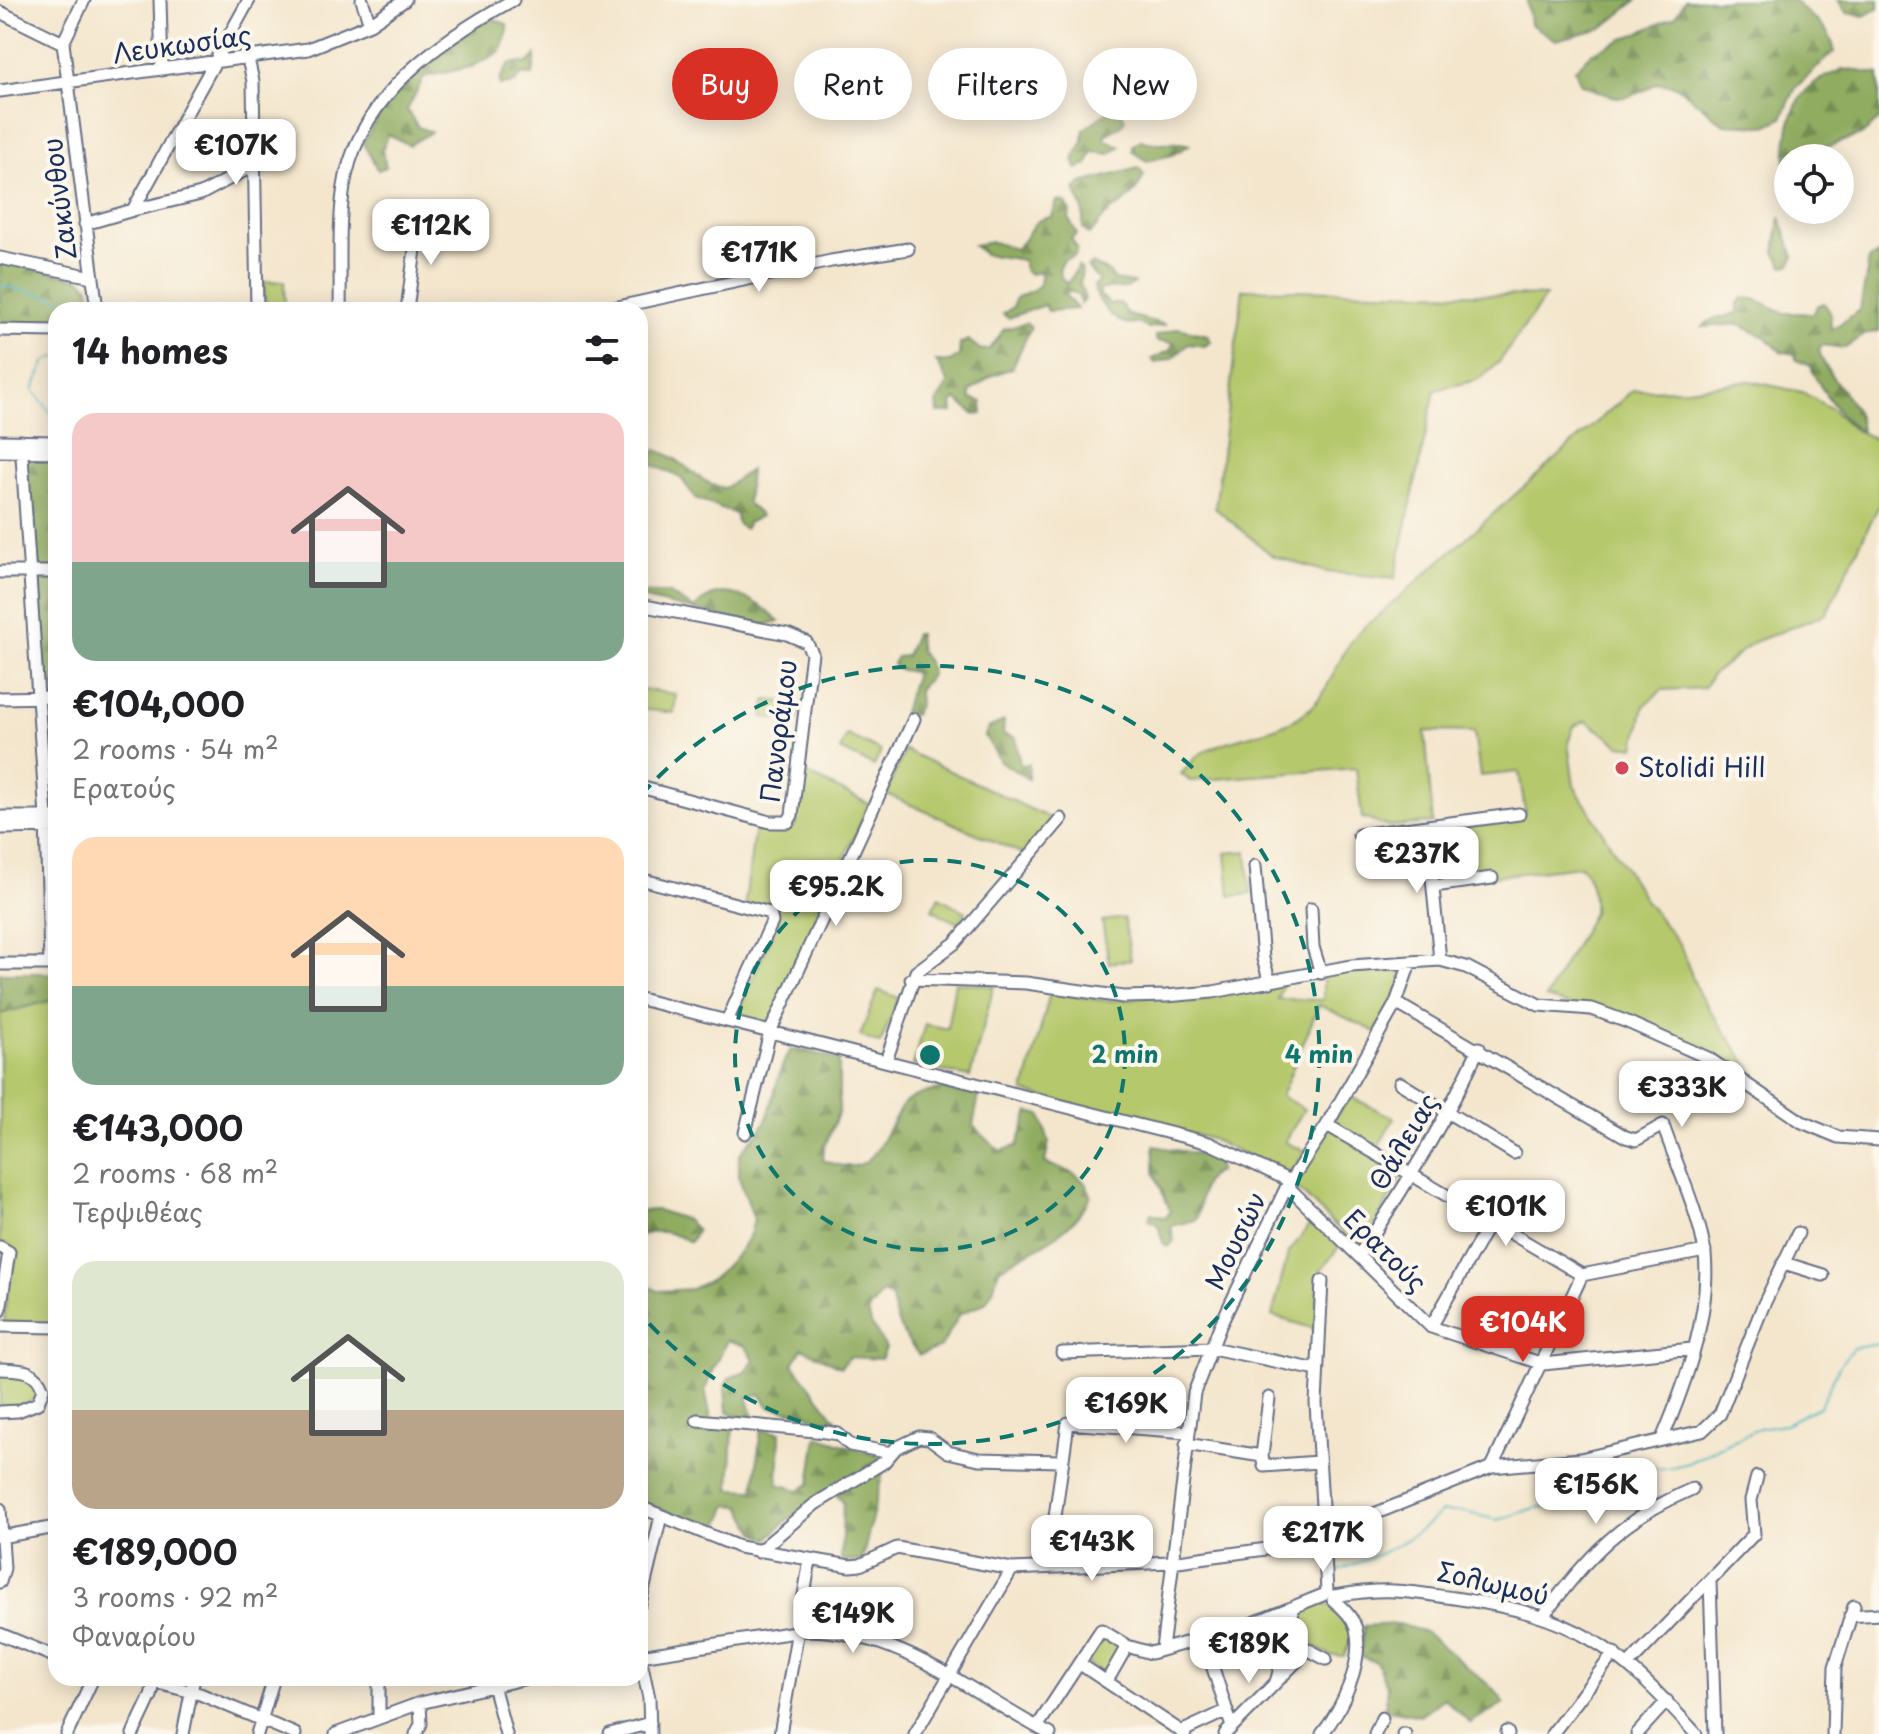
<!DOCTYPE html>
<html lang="en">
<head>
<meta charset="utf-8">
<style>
  :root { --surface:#fff; --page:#f6f6f6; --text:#202124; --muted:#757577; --accent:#d93025 }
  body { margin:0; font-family:"Playpen Sans",sans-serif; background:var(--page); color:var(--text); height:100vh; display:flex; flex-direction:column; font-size:30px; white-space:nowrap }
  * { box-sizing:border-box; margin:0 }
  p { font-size:26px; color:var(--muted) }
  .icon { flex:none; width:44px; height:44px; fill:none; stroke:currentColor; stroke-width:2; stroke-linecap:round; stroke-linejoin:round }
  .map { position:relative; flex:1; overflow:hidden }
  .side { position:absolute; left:48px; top:302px; width:600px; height:1384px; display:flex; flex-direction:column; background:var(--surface); border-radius:24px; box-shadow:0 4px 20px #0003 }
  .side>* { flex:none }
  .hud { position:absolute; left:672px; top:48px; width:760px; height:72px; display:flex; gap:16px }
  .buttons { position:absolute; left:1774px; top:144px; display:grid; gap:16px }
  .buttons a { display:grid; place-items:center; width:80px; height:80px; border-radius:50%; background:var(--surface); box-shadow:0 4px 20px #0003; font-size:40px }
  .price { position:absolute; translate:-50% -68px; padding:0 18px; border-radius:16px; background:#fff; color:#222; font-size:26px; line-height:52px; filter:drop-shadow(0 2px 4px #0008) }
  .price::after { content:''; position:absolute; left:50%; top:48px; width:24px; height:18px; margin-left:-12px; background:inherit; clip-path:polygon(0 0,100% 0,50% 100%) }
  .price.active { background:var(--accent); color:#fff }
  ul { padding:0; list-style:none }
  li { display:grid; align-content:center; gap:16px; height:424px; padding:0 24px }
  li span { display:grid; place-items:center; height:248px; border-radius:24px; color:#555 }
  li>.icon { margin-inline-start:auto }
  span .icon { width:144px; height:144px; fill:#fffc; stroke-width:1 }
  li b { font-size:34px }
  h2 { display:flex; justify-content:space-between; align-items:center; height:96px; padding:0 24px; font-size:34px }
  .tag { padding:0 28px; border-radius:36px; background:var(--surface); box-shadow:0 4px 20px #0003; font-size:28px; line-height:72px }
  .tag.active { background:var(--accent); color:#fff }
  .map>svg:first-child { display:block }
  .green { fill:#b5c86c; stroke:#687c65; stroke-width:2 }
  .forest { fill:url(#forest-firs); stroke:#566e5f; stroke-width:2 }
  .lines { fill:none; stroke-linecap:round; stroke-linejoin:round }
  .stream { stroke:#46b5bd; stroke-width:2 }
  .minor-casing { stroke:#676f85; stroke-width:15 }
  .minor { stroke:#fff; stroke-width:11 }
  .ring { fill:none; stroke:#0f766e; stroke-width:4; stroke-dasharray:14 10 }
  .poi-dot { fill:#d1495b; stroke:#fbf7ec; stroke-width:3 }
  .labels { text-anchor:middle; stroke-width:8; stroke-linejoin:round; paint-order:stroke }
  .street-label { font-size:26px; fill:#1b2f5e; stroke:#fbf7ec }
  .poi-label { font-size:26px; fill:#1b2f5e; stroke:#fbf7ec; text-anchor:start }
  .centre { fill:#0f766e; stroke:#fbf7ec; stroke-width:4 }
  .ring-label { font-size:24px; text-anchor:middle; font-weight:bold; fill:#0f766e; stroke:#fbf7ec; stroke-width:8; stroke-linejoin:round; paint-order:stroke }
</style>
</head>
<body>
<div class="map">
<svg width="1879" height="1734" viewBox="0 0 1879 1734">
  <defs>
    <pattern id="forest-firs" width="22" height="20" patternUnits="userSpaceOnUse" patternTransform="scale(2)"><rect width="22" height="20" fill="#90ac60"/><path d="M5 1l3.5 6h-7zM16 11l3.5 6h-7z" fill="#758c52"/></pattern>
  </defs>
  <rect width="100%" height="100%" fill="#fbf7ec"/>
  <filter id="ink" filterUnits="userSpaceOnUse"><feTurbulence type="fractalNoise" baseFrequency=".0125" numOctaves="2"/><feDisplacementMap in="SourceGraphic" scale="16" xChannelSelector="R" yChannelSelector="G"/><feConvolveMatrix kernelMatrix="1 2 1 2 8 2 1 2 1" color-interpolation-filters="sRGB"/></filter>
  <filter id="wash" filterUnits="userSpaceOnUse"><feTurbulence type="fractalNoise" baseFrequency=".006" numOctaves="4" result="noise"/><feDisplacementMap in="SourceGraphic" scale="32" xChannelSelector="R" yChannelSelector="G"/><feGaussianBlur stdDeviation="1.8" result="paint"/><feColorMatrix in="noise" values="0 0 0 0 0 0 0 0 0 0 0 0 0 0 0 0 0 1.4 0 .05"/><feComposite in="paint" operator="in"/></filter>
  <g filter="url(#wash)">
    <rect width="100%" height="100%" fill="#f4e6cd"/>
    <path class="green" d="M284,281l1,29h-20l-1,-28z
      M1243,289l303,7 -47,66 -22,18 -42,10 -40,188 -68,-6 -54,-16 -58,-48z
      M1749,381l53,11 30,17 21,20 26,12v64l-53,109 -74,29 -41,33 -7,12 -42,2 -18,16 -9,41 -15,-2 -34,-24 -12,5 -6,17 6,43 71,114 35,45 19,49 64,93 -68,-41 -149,-48 47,-85c1,-15 -1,-37 -13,-47l-145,17 -5,-52 90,-14 5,-7 -6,-38 -39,4 -6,-44 -49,-1 8,92 -45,3 -26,-8 -6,-50 -166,13 -9,-7c7,-7 13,-17 22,-22 32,-18 74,-17 104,-41 32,-27 28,-67 69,-93l257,-228 55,-1z
      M640,689l36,5 -2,19 -34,-4z
      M766,700l34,4 -2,17 -35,-4z
      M847,735l34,16 -7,15 -34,-16z
      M905,750l151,71 -31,34 -139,-61z
      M803,772l66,32 -101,223 -33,-8 44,-100 -6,-10 -28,-6 10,-78 33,6 8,-7z
      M1247,851l4,43 -21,2 -4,-43z
      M939,897l27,15 -7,12 -27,-15z
      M1124,918l7,42 -22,3 -7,-42z
      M1373,967l21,2 7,5 1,9 -26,49 -57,-27 -38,91 23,13 -19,33 21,10 -16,23 -79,-36 -187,-47 26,-99 59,8 174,-17 -5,15 45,1v-25z
      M955,982l39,4 -24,91 -57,-12 12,-41 22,5z
      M878,990l21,8 -19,46 -20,-8z
      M56,999v52l-4,3 4,2v269l-52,-3 8,-69 -2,-7 -10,-4v-228z
      M1349,1096l45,22 -19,35 31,16 -46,81 -67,-66z
      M1315,1217l26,27 -20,26 -6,59 -43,-13 16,-62z
      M0,1372l26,2 13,11 -2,12 -15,10 -22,-1z
      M1321,1603l17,5 16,25 -10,23 -14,-1 -27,-14 -3,-24 12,-12z
      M1102,1635l18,12 -17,26 -18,-11z"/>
    <path class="forest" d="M1527,0h110l-35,28 -46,12 -26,-16z
      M1685,0h109c14,18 39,27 40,52l-38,35 -14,31 -16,8 -42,-2 -48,-38 -19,-3c-36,22 -40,16 -77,0l-5,-14 18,-17 82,-35z
      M1838,0h41v8l-15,8 -17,-3z
      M494,14l1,6 12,4 1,7 -8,21 -29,15 -47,10 -17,33 11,17 13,5 -22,13 -21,-11 -6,16 4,17 -8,3 -15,-27c37,-68 69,-86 131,-129z
      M536,55l-3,20h-12l-6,8 -15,2v-6l10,-16h18z
      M1842,69l37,5v46l-18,15 -44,15 -3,8h-26v42c-4,-35 -7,-90 25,-116 8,-6 20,-10 29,-15z
      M1113,108l8,3 4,9 -4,6 -16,9v5l15,6 -10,8 -17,-2 -6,13 -10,4 -3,-10 9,-18 1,-12z
      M1141,140c16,7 31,-1 48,5l-17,10 -25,6 -14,-9v-7z
      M1139,168l5,7c-11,25 -19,25 -38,40 -6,6 -10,14 -17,20l-6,-7v-18l-8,-21 7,-6z
      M1057,201l8,1 5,8 -1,9 8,15 -6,5 6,9 -2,8 -11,4 -5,10 3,9 6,4 10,-17 4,4 -2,14 5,15 -5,5 -1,-8 -9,-5 -5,4 12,14 -29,2 -4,-6 -36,13 -5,-4 10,-7 2,-8c14,-10 28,-7 26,-27l-11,2 -6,-4 -1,-10 -39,-6 -11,-9 20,-3 22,7c17,-12 12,-30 37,-32z
      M1780,217l14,40 -4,8 -7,1 -8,-14z
      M1879,253v78l-13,3 -21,14 -23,-3 -3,5c8,31 39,48 42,81 -14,-3 -47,-51 -50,-65l-15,-6 -1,-6 -15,-3 -13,-13 -29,-14 -35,3 6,-6 29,-8v-10l5,-5 12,1 30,14h29l3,-7 7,-3 6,9 1,18 29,-20 9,-50z
      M0,261l81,18 8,7 4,24h-37v14l-56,-1z
      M1092,264l18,9 3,7 21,3 -8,5 -26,1v6l10,9 10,-1 9,12 37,10 -18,3c-10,-8 -16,-2 -26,-6 -12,-4 -27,-24 -28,-36l5,-5 -12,-14z
      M1026,323l5,4 -19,41 -21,8 -21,16 1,7 11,3 1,12 -8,1 -19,-16 -4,4 1,9 -15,1 -1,-12 12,-18 -13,-22 14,1 9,-6 1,-12 8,-4 13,10 9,-1 14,-20z
      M1178,328l29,7 4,6 -6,5 -17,-2 -15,14 -18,5 -3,-4 17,-8 5,-8 -17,-2 -2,-5z
      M655,450c26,5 44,36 70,38l25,-18 -3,33 14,13 -14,7 -2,6 -8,-5 -1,-10 -41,-16 -14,-20 -31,-15z
      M56,456v112l-17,-1 -7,-7 -7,-103z
      M34,578h22v112l-14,-15z
      M640,593h28l27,16c24,-31 61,-10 84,12l-17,5 -122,-28z
      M915,634h4c-4,21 13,28 12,39 -1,4 -10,12 -13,17l1,15 -5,10 -7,1 -4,-4 13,-39 -19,-4 -4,-5 4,-7 9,-1z
      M1004,721l-1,13 13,4 4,27 9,-1 -1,15 -28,-18 -15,-25 3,-8z
      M0,973h56v26l-56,15z
      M791,1050l15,1 33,9v51l-15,37 -1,12c47,19 52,-8 73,-44 3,-5 6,-12 11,-15 23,-14 48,-14 73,-11l-7,36 27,25 17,-5 12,-34 12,3 8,27 -4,21c21,9 38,8 46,32 -18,40 -56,52 -92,74l-6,21 -8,13 -25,11 -19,33 -22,8c-16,-19 -25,-33 -27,-58l-10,-4 -14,18 3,13 15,24 -5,11 -32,-2 -8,10 -39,-19 -9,16 44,57 -8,4 -21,-11 -39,-7 -9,-13 -13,3 6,18 -11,3 -15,-7 -2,-23 4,-10 17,-6 8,-13 -9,-13 -18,-6 -22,49 7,36 21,2 -3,62 24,1 7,-61 19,3 -2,52 21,6 11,-6 7,-48 62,20 5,11 -22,94 -21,-1 2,-58 -11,-12 -45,30 -19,19 -13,-7 -14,-26 -13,-1 -12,27 -70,-28 -6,-21 3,-55 -3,-1v-145l18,9 34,-2 22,-11 24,-25 12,-18 4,-16 -15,-41v-22c7,-12 21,-23 27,-35 8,-20 13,-58 25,-71z
      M1154,1146l58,11 6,8v7c-22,8 -14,31 -22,48l-25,6 3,15 -6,6 -5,-4 -5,-18 -9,-5 2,-7 15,5 4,-8 -16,-38z
      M657,1210l30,10 10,10 -7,12c-16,-9 -33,-15 -50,-5v-26z
      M1399,1624l27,9 70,58 8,12 -34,20 -26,-25 -24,18 -35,-7 2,-23 -11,-24 -16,-6 4,-30z"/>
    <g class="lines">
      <path class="stream" d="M0,285l69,16 1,9
        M56,357l-10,4 -13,29 23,29
        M1333,1572c40,-14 78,-29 108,-60h23l34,8 36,-12 27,-3 20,-26 15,-7 72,-4 20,-5 71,-35 26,-4 35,-18 21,-43 12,-15 26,-4"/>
    </g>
  </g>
  <g filter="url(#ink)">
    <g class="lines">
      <g class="minor-casing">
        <path id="minor" d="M84,0l-21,43 34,267
          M160,0l2,70
          M362,0l8,24
          M0,12l63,31
          M248,59l5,22 4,229
          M0,91l308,-42 62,-25 35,-24
          M133,210l68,-16 52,-28
          M85,224l48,-14 116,-210
          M0,258l92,19
          M340,310c1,-43 -3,-92 6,-134 19,-85 96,-137 167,-176
          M407,310l12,-91
          M604,310l227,-49 77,-12
          M0,330l56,1
          M0,441l56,1
          M21,441l25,376 4,147
          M0,451l56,1
          M0,572h56
          M640,605l147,29 19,8 6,11 -20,162 -4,7h-18l-130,-35
          M0,698l56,-1
          M0,817h56
          M1427,827l13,133
          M0,828l56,-1
          M1359,835l160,-21
          M1255,866l8,93 7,23
          M640,879l130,34 2,9 -45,99
          M1434,886l58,-8
          M1311,909l2,38 8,26
          M0,964h55
          M911,979l115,4 97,14 43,-1 47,-4 138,-26 89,-6 26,7 73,38 53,4 33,12 83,37 94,64 36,15 41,3
          M640,999l569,144 81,38
          M1396,1003l230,134 10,3 27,-15c12,36 38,93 42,129 6,60 -20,131 -43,185
          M886,1061l30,-89 39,-29 106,-124
          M1400,1083l114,70
          M1327,1125l255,150 123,-24
          M745,1133l25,-101 144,-313
          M1287,1186l144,141 112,37 149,-15
          M0,1247l9,5 -9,59
          M1359,1255c46,-67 86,-133 120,-207
          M1784,1263l39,12
          M1322,1281l-6,122 11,188
          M0,1326l56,1
          M1431,1327l61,-108
          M1062,1353l150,-5 105,22
          M0,1369c19,1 36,-1 43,20l-5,14 -20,8 -18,1
          M1269,1398l-7,58 2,10 54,-4
          M697,1420l129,12 12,2 12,11 41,8
          M1186,1444l76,12
          M1492,1467l90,-192
          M640,1507l99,40 111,19 10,-1 37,-17 115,21 159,-7 125,-17 196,-78 88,-8 122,-28 18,-17 43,-108 35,-73
          M0,1509l4,59 -4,14
          M0,1537l56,-10
          M758,1552l57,-48 69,-42 12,-14 23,-11 10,1 19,14 31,7 82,2
          M1048,1567l20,-144 119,9
          M1710,1581l5,153
          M1334,1596c54,-9 68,-5 120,2 121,17 162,47 242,136
          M640,1604l21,-88
          M1291,1610l8,35 27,14
          M1544,1615c47,-62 75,-94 148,-126
          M1850,1616l29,-2
          M0,1634l56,23
          M1203,1637l29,90
          M1162,1649l32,-256 26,-67 67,-140 40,-61 69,-122 14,-40
          M640,1656l168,-26c92,1 165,64 242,104
          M640,1656l9,42 1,36
          M1080,1664l105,70
          M1629,1664l125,-130 -3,-34 6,-23
          M139,1678l61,16 95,40
          M379,1678v38
          M1107,1681l20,-35
          M1276,1682l12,-41 7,-10
          M493,1685l13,49
          M1037,1727l64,-97 26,16 24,7 100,-29 72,-29
          M1181,1732l45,-21
          M1507,1732l1,2
          M67,1734l26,-56
          M133,1734l18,-38 4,-18
          M183,1734l11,-56
          M257,1734l17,-56
          M336,1734l84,-31 107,-25
          M416,1734l5,-10 -1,-21
          M610,1734l40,-11
          M780,1734l30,-174
          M915,1734l97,-165
          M1225,1734l73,-74 1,-15
          M1322,1734c20,-25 42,-72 34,-105 -3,-11 -14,-22 -23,-29
          M1375,1734l7,-16
          M1403,1734h2
          M1552,1734l62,-81
          M1637,1734l30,-33
          M1833,1734l2,-67 19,-61"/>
      </g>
      <use href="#minor" class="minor"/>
    </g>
  </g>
  <g class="ring">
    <circle cx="930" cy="1055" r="195"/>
    <path d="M641 795A389 389 0 1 1 641 1315"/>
  </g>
  <circle class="poi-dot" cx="1622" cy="768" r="8"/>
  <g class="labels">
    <g class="street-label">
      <text transform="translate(182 45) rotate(-8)" y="9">Λευκωσίας</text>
      <text transform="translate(60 199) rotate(-97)" y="9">Ζακύνθου</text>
      <text transform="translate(779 731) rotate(-83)" y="9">Πανοράμου</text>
      <text transform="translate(1404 1142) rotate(-59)" y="9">Θάλειας</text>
      <text transform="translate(1236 1241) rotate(-64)" y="9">Μουσών</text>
      <text transform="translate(1385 1251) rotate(45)" y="9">Ερατούς</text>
      <text transform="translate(1493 1584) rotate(13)" y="9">Σολωμού</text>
    </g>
    <g class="poi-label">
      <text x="1638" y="777">Stolidi Hill</text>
    </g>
  </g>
  <circle cx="930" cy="1055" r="12" class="centre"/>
  <g class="ring-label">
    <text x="1125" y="1063">2 min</text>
    <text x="1319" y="1063">4 min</text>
  </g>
</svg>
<div class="buttons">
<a><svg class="icon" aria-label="locate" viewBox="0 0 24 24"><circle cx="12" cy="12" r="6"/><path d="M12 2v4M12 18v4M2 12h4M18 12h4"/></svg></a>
</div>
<b class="price" style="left:236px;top:187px">€107K</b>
<b class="price" style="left:431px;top:267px">€112K</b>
<b class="price" style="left:759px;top:294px">€171K</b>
<b class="price" style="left:1417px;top:895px">€237K</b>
<b class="price" style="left:836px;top:928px">€95.2K</b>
<b class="price" style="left:1682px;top:1129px">€333K</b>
<b class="price" style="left:1506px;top:1248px">€101K</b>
<b class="price active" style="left:1523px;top:1364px">€104K</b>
<b class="price" style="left:1126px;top:1445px">€169K</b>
<b class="price" style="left:1596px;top:1526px">€156K</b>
<b class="price" style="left:1323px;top:1574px">€217K</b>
<b class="price" style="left:1092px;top:1583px">€143K</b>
<b class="price" style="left:853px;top:1655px">€149K</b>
<b class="price" style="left:1249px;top:1685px">€189K</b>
<div class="hud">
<a class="tag active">Buy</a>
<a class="tag">Rent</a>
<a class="tag">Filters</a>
<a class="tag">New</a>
</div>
<section class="side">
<h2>14 homes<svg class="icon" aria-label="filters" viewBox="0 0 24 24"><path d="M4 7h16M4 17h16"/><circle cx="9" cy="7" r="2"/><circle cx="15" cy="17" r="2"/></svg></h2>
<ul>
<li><span style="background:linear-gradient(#f6c9c9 60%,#7fa58c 0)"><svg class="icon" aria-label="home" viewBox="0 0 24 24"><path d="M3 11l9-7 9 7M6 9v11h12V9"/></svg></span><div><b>€104,000</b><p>2 rooms · 54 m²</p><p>Ερατούς</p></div></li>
<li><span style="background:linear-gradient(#ffd9b3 60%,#7fa58c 0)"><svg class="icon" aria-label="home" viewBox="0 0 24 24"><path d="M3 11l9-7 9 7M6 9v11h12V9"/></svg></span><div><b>€143,000</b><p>2 rooms · 68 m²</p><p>Τερψιθέας</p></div></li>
<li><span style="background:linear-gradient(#dfe7d0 60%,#b9a48a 0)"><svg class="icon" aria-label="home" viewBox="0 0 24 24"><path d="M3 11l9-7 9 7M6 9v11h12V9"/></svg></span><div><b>€189,000</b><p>3 rooms · 92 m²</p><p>Φαναρίου</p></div></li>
</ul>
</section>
</div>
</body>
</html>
